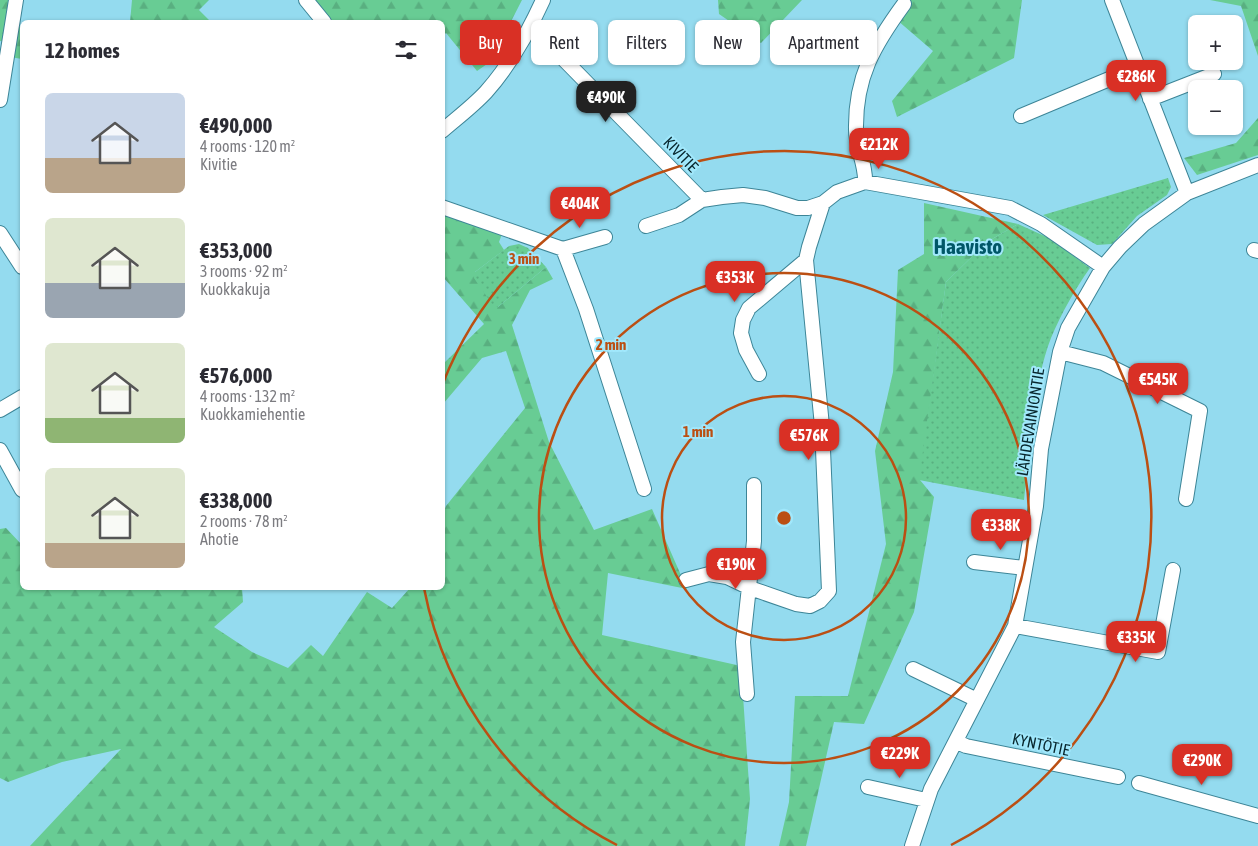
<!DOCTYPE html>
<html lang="en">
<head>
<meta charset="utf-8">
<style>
  :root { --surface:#fff; --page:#f2f2f3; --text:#2b2b33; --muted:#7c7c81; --accent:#d93025 }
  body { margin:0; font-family:"Asap Condensed",sans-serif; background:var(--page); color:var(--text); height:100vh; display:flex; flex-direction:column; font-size:19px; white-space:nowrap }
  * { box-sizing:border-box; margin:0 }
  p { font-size:16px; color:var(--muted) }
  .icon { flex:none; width:28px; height:28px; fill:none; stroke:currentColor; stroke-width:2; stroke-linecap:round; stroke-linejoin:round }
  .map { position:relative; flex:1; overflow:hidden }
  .drawer { position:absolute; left:20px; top:20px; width:425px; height:570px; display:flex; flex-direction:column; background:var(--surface); border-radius:8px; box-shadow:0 1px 4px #0004 }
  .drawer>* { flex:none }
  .top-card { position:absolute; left:460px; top:20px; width:475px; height:45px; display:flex; gap:10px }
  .fabs { position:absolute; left:1188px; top:15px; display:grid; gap:10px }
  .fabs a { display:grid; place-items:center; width:55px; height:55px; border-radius:8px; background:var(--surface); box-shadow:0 1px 4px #0004; font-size:25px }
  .price { position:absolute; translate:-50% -42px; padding:0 11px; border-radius:10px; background:var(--accent); color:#fff; font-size:16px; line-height:32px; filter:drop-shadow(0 1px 2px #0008) }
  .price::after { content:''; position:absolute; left:50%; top:30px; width:15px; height:11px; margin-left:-8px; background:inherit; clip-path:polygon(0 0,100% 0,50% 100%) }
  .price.selected { background:#222; color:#fff }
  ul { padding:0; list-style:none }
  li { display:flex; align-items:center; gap:15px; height:125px; padding:0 25px }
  li span { display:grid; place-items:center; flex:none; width:140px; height:100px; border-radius:8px; color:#555 }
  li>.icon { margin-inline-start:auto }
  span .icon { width:60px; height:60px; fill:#fffc; stroke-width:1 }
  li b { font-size:21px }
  h2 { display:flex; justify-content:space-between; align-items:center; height:60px; padding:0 25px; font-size:21px }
  .pill { padding:0 18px; border-radius:8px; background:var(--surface); box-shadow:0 1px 4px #0004; font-size:18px; line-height:45px }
  .pill.selected { background:var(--accent); color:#fff }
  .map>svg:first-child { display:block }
  .forest { fill:url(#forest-firs) }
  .park { fill:url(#park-dots) }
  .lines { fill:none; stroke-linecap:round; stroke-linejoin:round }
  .minor-casing { stroke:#3d8597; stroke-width:16 }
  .minor { stroke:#fff; stroke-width:14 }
  .ring { fill:none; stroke:#bb4f13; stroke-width:2.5 }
  .labels { text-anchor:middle; stroke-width:4; stroke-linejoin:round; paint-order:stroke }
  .street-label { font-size:16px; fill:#08272e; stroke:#a1e8fc }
  .district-label { font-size:21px; font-weight:bold; fill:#005768; stroke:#a1e8fc }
  .centre { fill:#bb4f13; stroke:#a1e8fc; stroke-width:2.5 }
  .ring-label { font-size:15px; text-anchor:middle; font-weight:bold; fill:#bb4f13; stroke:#a1e8fc; stroke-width:4; stroke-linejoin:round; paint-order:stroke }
</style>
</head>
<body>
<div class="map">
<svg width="1258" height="846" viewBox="0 0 1258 846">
  <defs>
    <pattern id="forest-firs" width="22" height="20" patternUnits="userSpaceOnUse" patternTransform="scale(1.25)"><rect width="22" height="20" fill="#68cc94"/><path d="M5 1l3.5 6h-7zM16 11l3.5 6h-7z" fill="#59af80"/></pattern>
    <pattern id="park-dots" width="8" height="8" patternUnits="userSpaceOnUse" patternTransform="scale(1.25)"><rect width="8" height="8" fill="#68cc94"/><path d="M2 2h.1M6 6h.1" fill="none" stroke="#59af80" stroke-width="1.8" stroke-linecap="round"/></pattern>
  </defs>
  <rect width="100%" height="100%" fill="#94dbef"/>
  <path class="forest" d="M0,0h11l-3,26 14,1v32l-18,-3 1,-14 -5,-1z
    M132,0h77l-10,10 12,12h-81z
    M312,0h210l-32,62 -13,9 -31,-38 -3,3 -1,-14h-112z
    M718,0h84l-41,43 -42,-29z
    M910,0h112l-8,58 -117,59 -5,-16 41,-50 -36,-31z
    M1210,0h48v56l-17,-50z
    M1258,118v37l-61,20 -13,-17 52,-15z
    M924,203l94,21 -31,18 -41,40 -26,198 14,17 -20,115 -50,112 -30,-2 -28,124h-27l10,-44 6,-106h53l38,-152 -11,-93 18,-79 5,-102 26,-16z
    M443,213l59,21 -3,8 5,8 -29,22 23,35 48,-40 7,12 -23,11 -18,35 37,117 45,88 58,-21 35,80 -79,-16 -6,62 139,31 9,133 -5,47h-715l91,-97 -59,13 -54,20 -8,-4v-249l6,-1 16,17v43h220l1,14 -29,25 38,25 36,16 23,-23 12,11 44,-64 25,16 18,-20h32v-71l4,-11 79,-98 -19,-57 -24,7 -39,46v-40l41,-40 -41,-47z"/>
  <path class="park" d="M1168,178l3,9 -4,8 -30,21 -25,28 -15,1 -54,-30z
    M1018,224l31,14 41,30c-15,21 -29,46 -39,70 -18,46 -21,113 -27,162l-105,-20 27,-198 41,-40z
    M519,244l9,4 18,19 -48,40h-4l-20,-29 1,-6 34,-26z"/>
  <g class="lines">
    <g class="minor-casing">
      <path id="minor" d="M306,0l18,22
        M1112,0l75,193
        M531,26l171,174
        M1150,99l64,-25
        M0,100l16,-100
        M1021,116l117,-49
        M442,131c15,-13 31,-25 44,-39 24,-27 42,-59 57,-92
        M865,182c1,-18 -9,-34 -9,-52 -1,-53 18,-85 48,-126
        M442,207l121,42 23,60 58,180
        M646,226l33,-11 23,-15 20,-3 21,-2 22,3 32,10h11l15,-5 14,-11 28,-10 145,26 31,16 62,43
        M0,233l22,34
        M563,249l42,-12
        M1254,250l4,1
        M1060,352l43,11 97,48 -14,88
        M759,374l-13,-24 -5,-17 2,-13 6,-12 57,-48
        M0,410l22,-13
        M0,450l22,40
        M974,562l50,6
        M686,580l23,-6 18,3 23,11 46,16 14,2 10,-5 9,-10 -7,-165 -16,-166 3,-13 14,-44
        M1015,626l143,26 15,-82
        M913,669l64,31
        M747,694l-4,-52 11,-101v-56
        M957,742l9,4 152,31
        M1139,783l119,33
        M868,787l58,13
        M912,846l19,-57 84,-163 21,-120 5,-57 19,-97 8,-24 35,-61 17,-20 24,-23 43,-31 71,-28"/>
    </g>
    <use href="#minor" class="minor"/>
  </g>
  <g class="ring">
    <circle cx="784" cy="518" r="122"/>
    <circle cx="784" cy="518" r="245"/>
    <path d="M617 845A367 367 0 0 1 424 588M443 383A367 367 0 1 1 951 845"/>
  </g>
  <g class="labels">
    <g class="street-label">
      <text transform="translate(681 154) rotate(46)" y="6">KIVITIE</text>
      <text transform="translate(1030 422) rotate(-81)" y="6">LÄHDEVAINIONTIE</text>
      <text transform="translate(1041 744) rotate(12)" y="6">KYNTÖTIE</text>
    </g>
    <g class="district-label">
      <text x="968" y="254">Haavisto</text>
    </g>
  </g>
  <circle cx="784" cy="518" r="8" class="centre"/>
  <g class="ring-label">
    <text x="524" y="264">3 min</text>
    <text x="611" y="350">2 min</text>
    <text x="698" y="437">1 min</text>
  </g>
</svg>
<div class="fabs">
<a>+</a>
<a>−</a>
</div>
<b class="price" style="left:1136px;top:102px">€286K</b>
<b class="price selected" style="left:606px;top:123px">€490K</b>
<b class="price" style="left:879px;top:170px">€212K</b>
<b class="price" style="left:580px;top:229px">€404K</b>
<b class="price" style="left:735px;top:303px">€353K</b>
<b class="price" style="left:1158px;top:405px">€545K</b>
<b class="price" style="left:809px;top:461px">€576K</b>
<b class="price" style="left:1001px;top:551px">€338K</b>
<b class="price" style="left:736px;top:590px">€190K</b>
<b class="price" style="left:1136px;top:663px">€335K</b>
<b class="price" style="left:900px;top:779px">€229K</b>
<b class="price" style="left:1202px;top:786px">€290K</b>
<div class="top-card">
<a class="pill selected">Buy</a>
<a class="pill">Rent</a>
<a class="pill">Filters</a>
<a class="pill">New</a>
<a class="pill">Apartment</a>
</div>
<section class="drawer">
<h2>12 homes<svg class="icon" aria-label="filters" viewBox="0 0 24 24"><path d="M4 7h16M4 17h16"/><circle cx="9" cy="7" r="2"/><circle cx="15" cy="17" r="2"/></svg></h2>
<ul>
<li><span style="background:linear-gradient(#c9d6e8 65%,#b9a48a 0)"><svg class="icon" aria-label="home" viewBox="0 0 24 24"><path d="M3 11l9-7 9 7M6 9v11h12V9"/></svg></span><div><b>€490,000</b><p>4 rooms · 120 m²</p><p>Kivitie</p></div></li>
<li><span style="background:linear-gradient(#dfe7d0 65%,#9aa5b1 0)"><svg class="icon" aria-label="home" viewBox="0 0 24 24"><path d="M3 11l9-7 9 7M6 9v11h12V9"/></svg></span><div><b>€353,000</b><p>3 rooms · 92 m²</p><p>Kuokkakuja</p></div></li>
<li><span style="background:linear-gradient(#dfe7d0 75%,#8fb573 0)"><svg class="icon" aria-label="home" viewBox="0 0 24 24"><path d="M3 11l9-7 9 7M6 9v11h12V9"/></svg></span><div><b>€576,000</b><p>4 rooms · 132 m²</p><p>Kuokkamiehentie</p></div></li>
<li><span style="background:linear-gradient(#dfe7d0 75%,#b9a48a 0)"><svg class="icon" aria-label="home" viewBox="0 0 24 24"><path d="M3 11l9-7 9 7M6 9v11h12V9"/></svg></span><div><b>€338,000</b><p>2 rooms · 78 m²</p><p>Ahotie</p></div></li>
</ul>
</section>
</div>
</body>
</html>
